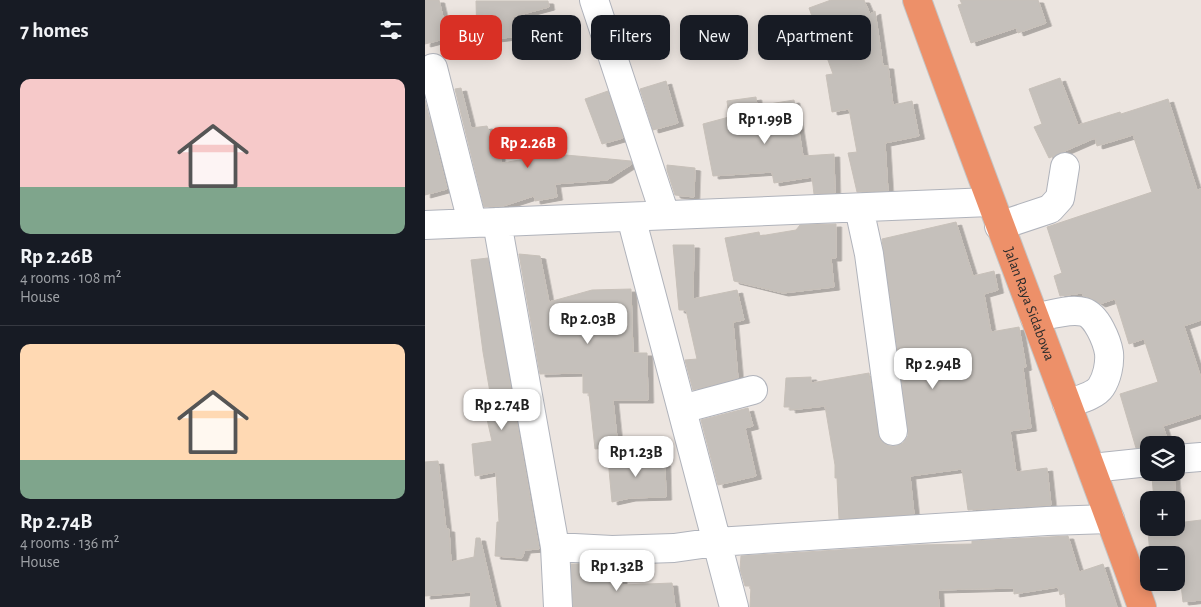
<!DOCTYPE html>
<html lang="en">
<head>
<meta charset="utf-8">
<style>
  :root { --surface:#171b24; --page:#20242c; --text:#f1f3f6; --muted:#9ea1a6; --line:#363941; --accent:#d93025 }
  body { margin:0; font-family:"Alegreya Sans",sans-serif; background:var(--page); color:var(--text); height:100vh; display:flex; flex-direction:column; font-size:19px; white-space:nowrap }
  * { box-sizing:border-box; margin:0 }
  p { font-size:16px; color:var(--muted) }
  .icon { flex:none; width:28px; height:28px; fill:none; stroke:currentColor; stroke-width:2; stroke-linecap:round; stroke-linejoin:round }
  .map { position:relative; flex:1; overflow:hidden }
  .panel { display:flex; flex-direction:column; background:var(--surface); width:425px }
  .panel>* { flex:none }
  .hud { position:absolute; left:15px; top:15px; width:475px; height:45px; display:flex; gap:10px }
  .fabs { position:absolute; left:715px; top:436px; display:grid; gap:10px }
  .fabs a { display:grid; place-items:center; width:45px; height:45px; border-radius:10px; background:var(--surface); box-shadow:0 2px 12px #0003; font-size:25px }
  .price { position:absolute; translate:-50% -42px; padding:0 11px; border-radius:10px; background:#fff; color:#222; font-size:16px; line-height:32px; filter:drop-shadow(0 1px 2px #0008) }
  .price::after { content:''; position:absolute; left:50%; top:30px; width:15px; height:11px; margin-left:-8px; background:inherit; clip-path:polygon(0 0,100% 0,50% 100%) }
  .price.current { background:var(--accent); color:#fff }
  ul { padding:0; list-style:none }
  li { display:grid; align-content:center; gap:10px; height:265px; padding:0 20px }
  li+li { border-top:1px solid var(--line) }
  li span { display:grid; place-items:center; height:155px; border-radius:10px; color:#555 }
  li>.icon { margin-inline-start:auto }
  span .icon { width:90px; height:90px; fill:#fffc; stroke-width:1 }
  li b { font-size:21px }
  h2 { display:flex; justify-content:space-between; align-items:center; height:60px; padding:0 20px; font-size:21px }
  .pill { padding:0 18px; border-radius:10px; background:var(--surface); box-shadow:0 2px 12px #0003; font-size:18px; line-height:45px }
  .pill.current { background:var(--accent); color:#fff }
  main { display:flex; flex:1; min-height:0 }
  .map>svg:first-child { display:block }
  .building { fill:#c5c0bb; stroke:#c7c0b9; filter:url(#shadow) }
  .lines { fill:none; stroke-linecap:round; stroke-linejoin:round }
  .minor-casing { stroke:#b0b3bb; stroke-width:30 }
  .highway-casing { stroke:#c4c4c4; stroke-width:30 }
  .minor { stroke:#fff; stroke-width:28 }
  .highway { stroke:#ed9069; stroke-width:28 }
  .labels { text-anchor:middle; stroke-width:4.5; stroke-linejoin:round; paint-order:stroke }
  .street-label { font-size:15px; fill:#2c2c2c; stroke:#fff }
</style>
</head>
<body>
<main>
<section class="panel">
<h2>7 homes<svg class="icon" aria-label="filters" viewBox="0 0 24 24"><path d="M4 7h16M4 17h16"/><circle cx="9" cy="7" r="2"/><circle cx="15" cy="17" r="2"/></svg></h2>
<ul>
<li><span style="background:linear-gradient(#f6c9c9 70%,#7fa58c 0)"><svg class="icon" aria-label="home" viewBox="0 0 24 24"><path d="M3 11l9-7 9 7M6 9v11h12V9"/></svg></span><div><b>Rp 2.26B</b><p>4 rooms · 108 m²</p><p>House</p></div></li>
<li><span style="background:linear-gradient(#ffd9b3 75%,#7fa58c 0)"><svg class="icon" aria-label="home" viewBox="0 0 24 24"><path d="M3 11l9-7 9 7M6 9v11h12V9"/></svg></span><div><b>Rp 2.74B</b><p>4 rooms · 136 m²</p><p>House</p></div></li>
</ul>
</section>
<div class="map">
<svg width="776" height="607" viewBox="0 0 776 607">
  <defs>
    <filter id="shadow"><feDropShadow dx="5.5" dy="3" stdDeviation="0" flood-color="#0004"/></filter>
  </defs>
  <rect width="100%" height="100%" fill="#ece5e0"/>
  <path class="building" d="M0,0h14l9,38 -23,6z
    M406,0h33l6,14 5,-3 8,55h5l5,39 19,-4 7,35 -34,7 3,48 -31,1 -9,-39 9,-1 -8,-43 -17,3 -6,-37 7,-1 -24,-66z
    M535,0h78l8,23 -28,10 -2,-5 -45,15 -13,-38 4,-1z
    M51,1h72l1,6 -37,10 8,19 -43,5z
    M635,78l18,47 42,-13 1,2 47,-15 29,91 4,-1v131l-17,6 17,52v36l-38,12 6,19h-20v2l-13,1 -16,-54 38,-12 -14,-43 -15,5 -14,-45 -15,5 -9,-6 -8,-2 -1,-3 -22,3 -6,-20 8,-3 -15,-46 105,-35 -19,-57 -36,11 -2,-8 -46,20 -15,-31 8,-3 -13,-35z
    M241,81l12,42 -25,7 -13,-41z
    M36,88l10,40 16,-2 15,37 53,-9 76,7 1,3 -25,16 -52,4 2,13 -22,4 -1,-5 -31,10 -19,1 -29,-118z
    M183,91l15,47 -21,6 -17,-45z
    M331,97l1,9 37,-6 9,56 31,-2 1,39 -21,1 -2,-17 -38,6 -2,-11 -59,4 -10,-52 26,-7 -2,-16z
    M0,100l22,89 -22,6z
    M242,165l28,3 -1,29 -19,-2 -8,-25z
    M531,222l17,54 21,-5 4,19 -14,4 7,38 28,-5 7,40 -3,1 8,60 -21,3 6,41 31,-4 4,37 -83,5 -6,-41 -52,7 4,38 -75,5 -2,-41h-2v-13l-10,-59 -35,4v-3h-6l2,-29 25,-1v6l58,-10 9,60 2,7 8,6h8l7,-3 5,-7v-7l-26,-190z
    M411,224v34h-5l3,29 -51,6 -49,-12 -9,-43 34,-6 1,4 36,-6 4,-5z
    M248,245h21l-1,54 44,-9 7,30 -11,2 5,56 -45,12 -8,-30 12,-1 -11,-49h-7z
    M94,254l21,2 9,46 43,-12 39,-1 2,64h14l1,47h-35l5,47 -23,2 -6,-56h-6v-20l-43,1z
    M63,258l51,291 -14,1 -3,8 -27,-2 2,-34h2l-3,-50 -21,4 -3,-32 20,-3 -8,-35 8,-2 -9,-52 -12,-92z
    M323,408l5,18 -8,2 11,48 -38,9 -17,-65z
    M221,455l1,9 18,-1 1,34 -36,1 -18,4 -4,-43z
    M13,461l8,68h3l2,33 23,-5 2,-19h4l16,69h-26l1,-15 -46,4v-134z
    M735,472l14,2 2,26h-22l-2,-23z
    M751,507l1,16 24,-3v80l-18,2 -4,-35 -3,1v-13h-26l-3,-36h2v9h27z
    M643,536l11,36 24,-8 14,43h-51l-1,-14 -5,2 -2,-8 -44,7v-6l-76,2 1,17h-189l1,-21h-6l-5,-17 1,-13 176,-11 55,-1v-3z
    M146,564h15l1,16 34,-2 1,7 50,-2 3,24h-102z"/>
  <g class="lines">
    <g class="minor-casing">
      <path id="minor" d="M169,0l71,215
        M8,68l39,154
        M434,208l10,46 24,177
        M206,217l103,390
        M72,222l58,325 3,60
        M0,225l565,-23
        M574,226l51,-17 10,-11 5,-31
        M610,318c14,-3 35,-10 49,-6 13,4 23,29 25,41 1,11 -2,25 -8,34 -6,9 -24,13 -34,17
        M257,409l71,-19
        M751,459l25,-2
        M667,468l57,-6
        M130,547l57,3 62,-2 42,-6 331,-21 63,-2"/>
    </g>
    <g class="highway-casing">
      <g id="highway">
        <path id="s1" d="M492,0c73,203 152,404 225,607"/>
      </g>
    </g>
    <use href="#minor" class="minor"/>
    <use href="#highway" class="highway"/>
  </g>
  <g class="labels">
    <g class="street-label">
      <text dy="5" stroke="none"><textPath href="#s1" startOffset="324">Jalan Raya Sidabowa</textPath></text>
    </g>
  </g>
</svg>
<div class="fabs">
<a><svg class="icon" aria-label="layers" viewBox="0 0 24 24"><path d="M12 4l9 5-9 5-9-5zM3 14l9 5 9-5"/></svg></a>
<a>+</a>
<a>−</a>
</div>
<b class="price" style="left:340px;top:145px">Rp 1.99B</b>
<b class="price current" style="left:103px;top:169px">Rp 2.26B</b>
<b class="price" style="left:163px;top:345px">Rp 2.03B</b>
<b class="price" style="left:508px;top:390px">Rp 2.94B</b>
<b class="price" style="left:77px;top:431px">Rp 2.74B</b>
<b class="price" style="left:211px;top:478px">Rp 1.23B</b>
<b class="price" style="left:192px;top:592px">Rp 1.32B</b>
<div class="hud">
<a class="pill current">Buy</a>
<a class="pill">Rent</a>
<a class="pill">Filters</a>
<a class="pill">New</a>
<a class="pill">Apartment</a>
</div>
</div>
</main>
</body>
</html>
